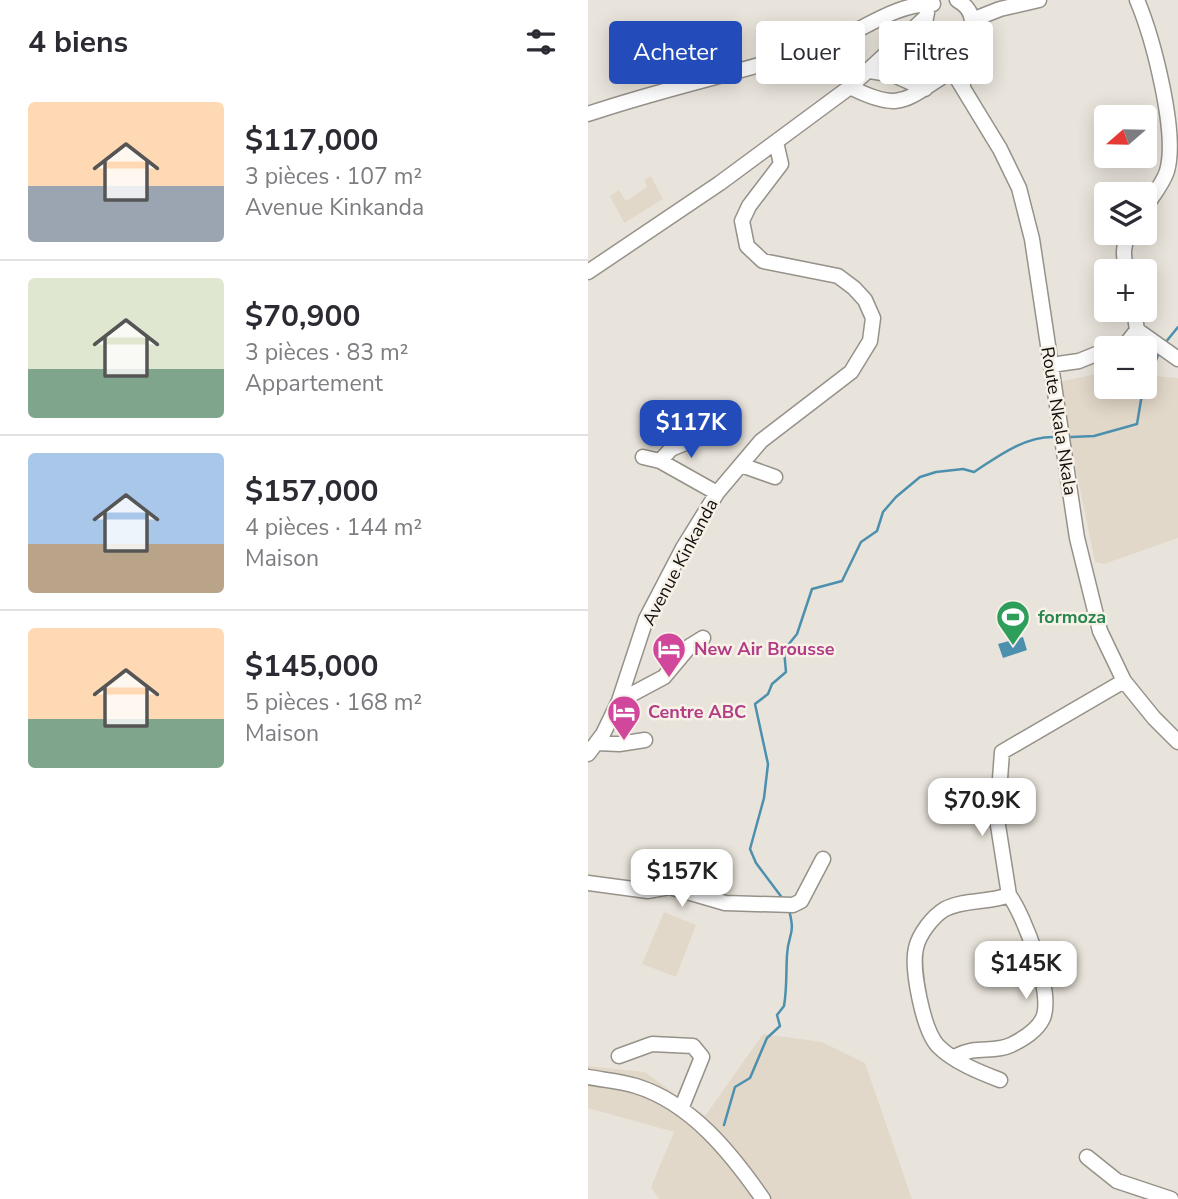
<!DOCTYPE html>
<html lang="fr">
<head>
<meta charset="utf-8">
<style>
  :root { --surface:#fff; --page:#f7f7f7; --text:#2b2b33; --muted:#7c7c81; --line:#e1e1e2; --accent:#234cba }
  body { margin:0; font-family:"Nunito Sans",sans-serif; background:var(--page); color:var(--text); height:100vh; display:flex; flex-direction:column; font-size:26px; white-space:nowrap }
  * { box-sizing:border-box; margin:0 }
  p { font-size:23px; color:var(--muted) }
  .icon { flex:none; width:38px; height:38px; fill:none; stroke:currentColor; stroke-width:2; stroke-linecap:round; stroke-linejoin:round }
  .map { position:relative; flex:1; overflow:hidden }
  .details { display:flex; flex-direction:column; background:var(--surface); width:588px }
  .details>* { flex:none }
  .hud { position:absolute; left:21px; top:21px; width:464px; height:63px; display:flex; gap:14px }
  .needle { width:46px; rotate:250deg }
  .controls { position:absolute; left:506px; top:105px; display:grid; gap:14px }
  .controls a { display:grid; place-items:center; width:63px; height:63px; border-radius:7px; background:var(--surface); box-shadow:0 4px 18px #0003; font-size:35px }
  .price { position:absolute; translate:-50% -60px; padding:0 16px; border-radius:14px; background:#fff; color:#222; font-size:23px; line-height:46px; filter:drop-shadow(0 2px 4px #0008) }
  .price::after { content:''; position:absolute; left:50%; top:42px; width:21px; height:16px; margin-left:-10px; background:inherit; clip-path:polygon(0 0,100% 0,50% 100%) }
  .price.selected { background:var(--accent); color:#fff }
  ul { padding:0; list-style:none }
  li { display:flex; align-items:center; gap:21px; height:175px; padding:0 28px }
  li+li { border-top:2px solid var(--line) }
  li span { display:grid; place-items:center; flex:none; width:196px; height:140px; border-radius:7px; color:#555 }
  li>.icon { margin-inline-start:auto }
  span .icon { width:84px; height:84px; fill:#fffc; stroke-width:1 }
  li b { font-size:30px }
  h2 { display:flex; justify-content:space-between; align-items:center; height:84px; padding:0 28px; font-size:30px }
  .tag { padding:0 24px; border-radius:7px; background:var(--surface); box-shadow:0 4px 18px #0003; font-size:24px; line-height:63px }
  .tag.selected { background:var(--accent); color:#fff }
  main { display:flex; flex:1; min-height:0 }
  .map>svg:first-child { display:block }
  .built { fill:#e2d8c9 }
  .water { fill:#4d90ae }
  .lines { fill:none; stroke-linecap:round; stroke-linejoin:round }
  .stream { stroke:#4d90ae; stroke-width:2.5 }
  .minor-casing { stroke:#969189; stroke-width:17 }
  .minor { stroke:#fff; stroke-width:14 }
  .labels { text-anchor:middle; stroke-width:5; stroke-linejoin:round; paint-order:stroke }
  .street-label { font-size:18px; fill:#12100d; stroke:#f7f1e8 }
  .leisure-label { font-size:18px; font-weight:bold; fill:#27864d; stroke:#f7f1e8; text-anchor:start }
  .hotel-label { font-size:18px; font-weight:bold; fill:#b23c85; stroke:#f7f1e8; text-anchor:start }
</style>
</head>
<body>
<main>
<section class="details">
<h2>4 biens<svg class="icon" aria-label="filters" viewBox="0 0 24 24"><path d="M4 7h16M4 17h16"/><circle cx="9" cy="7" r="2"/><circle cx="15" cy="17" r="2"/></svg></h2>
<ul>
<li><span style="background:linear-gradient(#ffd9b3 60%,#9aa5b1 0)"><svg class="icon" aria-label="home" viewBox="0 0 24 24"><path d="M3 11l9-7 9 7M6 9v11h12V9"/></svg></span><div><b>$117,000</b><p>3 pièces · 107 m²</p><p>Avenue Kinkanda</p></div></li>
<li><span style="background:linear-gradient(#dfe7d0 65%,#7fa58c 0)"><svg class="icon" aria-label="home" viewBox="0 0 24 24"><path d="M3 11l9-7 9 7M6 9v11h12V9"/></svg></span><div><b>$70,900</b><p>3 pièces · 83 m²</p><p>Appartement</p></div></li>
<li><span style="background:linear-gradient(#a9c7e8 65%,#b9a48a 0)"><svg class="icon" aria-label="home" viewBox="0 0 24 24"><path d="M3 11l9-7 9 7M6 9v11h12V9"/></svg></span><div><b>$157,000</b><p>4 pièces · 144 m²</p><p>Maison</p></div></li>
<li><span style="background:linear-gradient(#ffd9b3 65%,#7fa58c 0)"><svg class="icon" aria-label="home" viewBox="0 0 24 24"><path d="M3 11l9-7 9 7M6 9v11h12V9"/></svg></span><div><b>$145,000</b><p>5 pièces · 168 m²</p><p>Maison</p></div></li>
</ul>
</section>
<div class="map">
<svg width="590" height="1199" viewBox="0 0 590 1199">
  <rect width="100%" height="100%" fill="#e9e4db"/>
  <path class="built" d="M63,176l12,23 -39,24 -14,-27 9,-6 7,11 21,-14 -3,-7z
    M518,372v15h38l1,-12 33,3v160l-74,26 -9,-2 -37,-180z
    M76,912l32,13 -20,52 -34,-13z
    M175,1034l59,8 43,21 47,136h-253l-8,-12 23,-55 -86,-24v-42l57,6 60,44z"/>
  <path class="water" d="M435,637l4,13 -24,8 -5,-14z"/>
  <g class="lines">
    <path class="stream" d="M577,343l13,-16
      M483,437l23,-1 43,-12 4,-24 17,-45
      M195,899l-27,-36 -6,-14 14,-51 4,-34 -13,-60 13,-10 4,-10 14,-12 -2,-22 13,-16 15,-45 30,-8 19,-39 16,-11 6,-19 13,-15 24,-20 16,-5 27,-3 11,3c23,-15 49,-35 79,-35
      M136,1125l11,-38 15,-9 17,-40 13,-12 -3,-11 7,-9c3,-17 2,-34 3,-51 1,-22 9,-19 2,-45"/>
    <g class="minor-casing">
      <path id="minor" d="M549,0c16,38 41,133 30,171 -4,13 -16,27 -23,38
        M339,13c-12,42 54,41 44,3 -2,-8 -7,-12 -14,-16
        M384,20l28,-11 39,-9
        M374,41l1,45
        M354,44l5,18 53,87 19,39 13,51 45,299 23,93 24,50 30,37 24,24
        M298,55l53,-12
        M282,71l24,4 31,14
        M262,87c53,27 56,11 102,-16
        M0,114c76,-26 155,-42 232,-67 37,-12 73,-44 113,-43
        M539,271c-4,-15 -5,-25 3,-38
        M0,272l132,-89 130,-96 76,-70
        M546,310l3,20 41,29
        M523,348l15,-4 11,-14
        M463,365l28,-4 27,-11
        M55,457l17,4 57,32
        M72,461l11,-12 34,-14
        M153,465l34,12
        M31,701l45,-24 26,-31 13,-8
        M9,743l22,1 26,-4
        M0,754l15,-20 16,-33 27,-82 37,-71 34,-55 44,-52 90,-69 19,-31 3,-23 -8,-18 -11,-12 -16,-12 -75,-15 -16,-15 -5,-25 7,-15 32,-42 -5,-22
        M0,883l60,8 22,-4 55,16 68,2 8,-4 22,-42
        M31,1056l33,-12 41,2 9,11 -21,52
        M366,1057c24,-13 37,-3 57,-12 12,-6 26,-14 32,-27 11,-25 -19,-103 -34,-123
        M0,1077c16,3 32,4 48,9 55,17 95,67 127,113
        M412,1080c-21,-8 -46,-18 -62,-34 -15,-16 -27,-78 -22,-98 3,-14 17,-32 29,-39 19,-10 44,-6 64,-14l-12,-76 5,-67 122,-71
        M499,1157l30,24 54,18"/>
    </g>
    <use href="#minor" class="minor"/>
  </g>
  <defs>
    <g id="stadium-pin" transform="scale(1.75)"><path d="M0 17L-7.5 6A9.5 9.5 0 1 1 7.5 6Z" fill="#2e9e5b" stroke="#f7f1e8"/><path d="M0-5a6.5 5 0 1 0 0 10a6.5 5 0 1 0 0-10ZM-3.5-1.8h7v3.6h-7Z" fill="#fff"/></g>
    <g id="hotel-pin" transform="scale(1.75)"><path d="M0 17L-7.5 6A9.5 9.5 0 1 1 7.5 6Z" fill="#d1479c" stroke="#f7f1e8"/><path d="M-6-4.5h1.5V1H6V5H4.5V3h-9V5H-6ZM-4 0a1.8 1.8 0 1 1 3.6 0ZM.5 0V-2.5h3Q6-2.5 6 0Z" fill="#fff"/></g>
  </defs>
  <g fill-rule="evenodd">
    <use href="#stadium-pin" x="425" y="617"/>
    <use href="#hotel-pin" x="81" y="649"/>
    <use href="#hotel-pin" x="36" y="712"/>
  </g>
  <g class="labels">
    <g class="street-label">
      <text transform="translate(471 421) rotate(81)" y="6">Route Nkala Nkala</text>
      <text transform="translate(92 562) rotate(-62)" y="6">Avenue Kinkanda</text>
    </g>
    <g class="leisure-label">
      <text x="450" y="623">formoza</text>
    </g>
    <g class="hotel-label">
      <text x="106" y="655">New Air Brousse</text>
      <text x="60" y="718">Centre ABC</text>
    </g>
  </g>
</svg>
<div class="controls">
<a><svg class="needle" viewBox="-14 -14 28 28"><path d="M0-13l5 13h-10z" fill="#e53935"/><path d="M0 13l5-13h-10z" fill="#7c7c81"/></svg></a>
<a><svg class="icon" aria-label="layers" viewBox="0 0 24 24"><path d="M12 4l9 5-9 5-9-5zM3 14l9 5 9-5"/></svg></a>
<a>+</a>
<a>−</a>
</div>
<b class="price selected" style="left:103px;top:460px">$117K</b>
<b class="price" style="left:394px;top:838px">$70.9K</b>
<b class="price" style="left:94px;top:909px">$157K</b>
<b class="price" style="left:438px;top:1001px">$145K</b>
<div class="hud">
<a class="tag selected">Acheter</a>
<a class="tag">Louer</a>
<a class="tag">Filtres</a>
</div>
</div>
</main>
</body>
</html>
